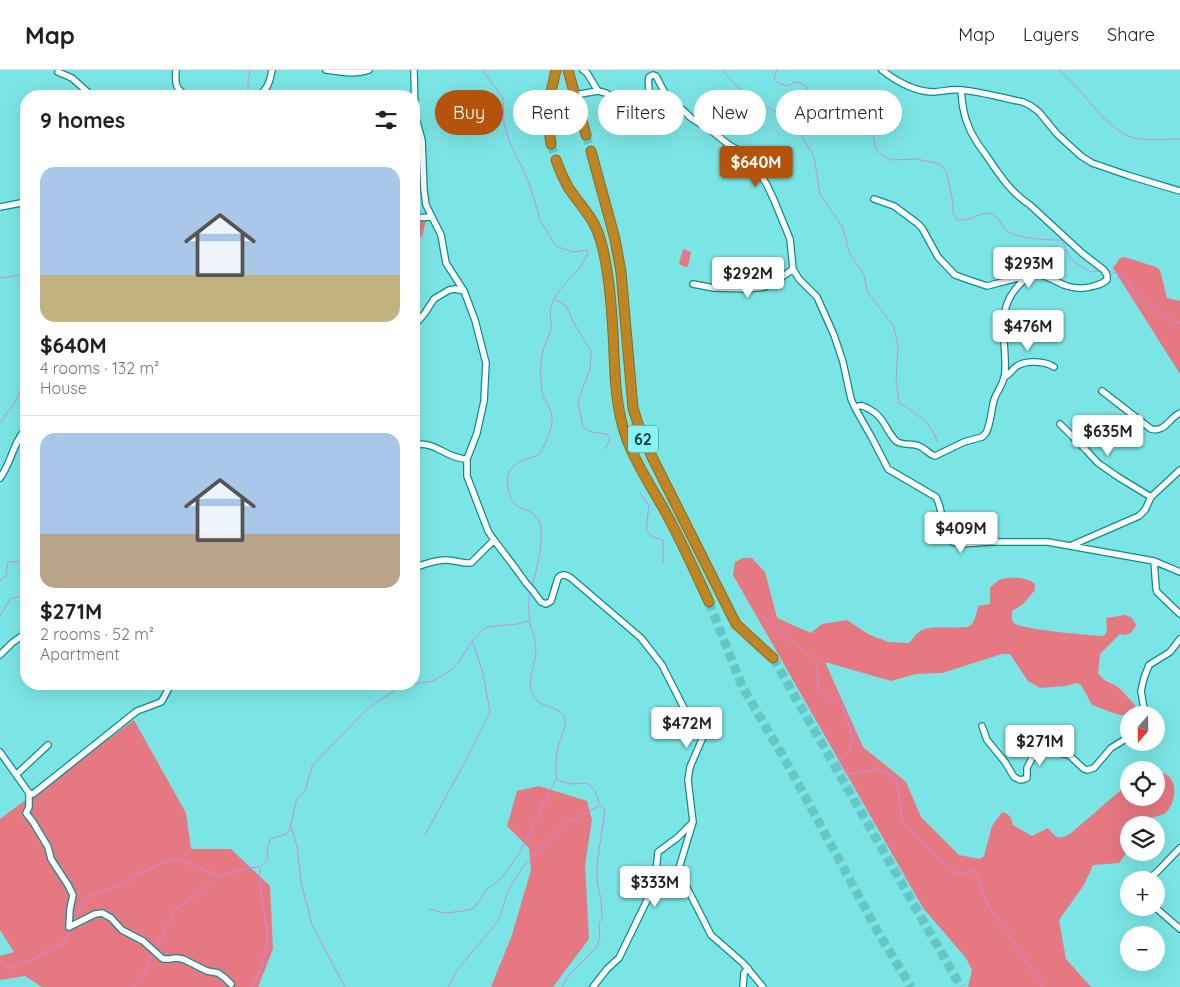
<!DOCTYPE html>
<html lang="en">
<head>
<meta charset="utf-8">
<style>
  :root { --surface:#fff; --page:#f6f6f6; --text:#202124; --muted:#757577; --line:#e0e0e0; --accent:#b45309 }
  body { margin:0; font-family:Quicksand,sans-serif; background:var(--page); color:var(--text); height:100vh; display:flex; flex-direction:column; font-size:19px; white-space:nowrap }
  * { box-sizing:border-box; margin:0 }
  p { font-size:16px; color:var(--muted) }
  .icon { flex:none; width:28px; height:28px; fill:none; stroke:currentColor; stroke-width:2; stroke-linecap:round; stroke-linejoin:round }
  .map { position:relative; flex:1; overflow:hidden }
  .side { position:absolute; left:20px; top:20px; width:400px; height:600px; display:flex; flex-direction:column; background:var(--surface); border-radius:20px; box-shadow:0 5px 20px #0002 }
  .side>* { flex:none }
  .hud { position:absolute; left:435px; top:20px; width:475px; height:45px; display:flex; gap:10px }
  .needle { width:32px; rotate:200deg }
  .buttons { position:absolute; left:1120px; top:636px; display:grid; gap:10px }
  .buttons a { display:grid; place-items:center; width:45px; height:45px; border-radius:50%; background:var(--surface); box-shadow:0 5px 20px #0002; font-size:25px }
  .price { position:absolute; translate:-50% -42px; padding:0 11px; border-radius:5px; background:#fff; color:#222; font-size:16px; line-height:32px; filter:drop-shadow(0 1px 2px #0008) }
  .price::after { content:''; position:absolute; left:50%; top:30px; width:15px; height:11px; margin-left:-8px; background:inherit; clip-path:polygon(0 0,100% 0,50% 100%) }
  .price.active { background:var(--accent); color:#fff }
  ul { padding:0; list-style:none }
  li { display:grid; align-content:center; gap:10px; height:265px; padding:0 20px }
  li+li { border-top:1px solid var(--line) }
  li span { display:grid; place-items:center; height:155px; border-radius:15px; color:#555 }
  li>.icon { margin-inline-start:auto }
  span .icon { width:90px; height:90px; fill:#fffc; stroke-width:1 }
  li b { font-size:21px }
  h2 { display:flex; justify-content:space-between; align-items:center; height:60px; padding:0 20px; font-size:21px }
  .pill { padding:0 18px; border-radius:22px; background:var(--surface); box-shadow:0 5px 20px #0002; font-size:18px; line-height:45px }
  .pill.active { background:var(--accent); color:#fff }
  header { display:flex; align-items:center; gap:30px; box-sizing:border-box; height:70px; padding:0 25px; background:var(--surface); border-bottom:1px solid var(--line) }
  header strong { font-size:24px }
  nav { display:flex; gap:28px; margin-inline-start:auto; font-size:18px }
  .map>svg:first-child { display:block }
  .green { fill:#e67882 }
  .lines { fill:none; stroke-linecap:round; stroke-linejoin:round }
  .stream { stroke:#cb8ae6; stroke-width:1 }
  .highway-tunnel { stroke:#67c5c5; stroke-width:9; stroke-dasharray:9 4.5; stroke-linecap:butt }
  .minor-casing { stroke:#098e8f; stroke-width:8 }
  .highway-casing { stroke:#836e2e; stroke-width:11 }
  .minor { stroke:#fff; stroke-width:5.5 }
  .highway { stroke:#be8522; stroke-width:9 }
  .labels { text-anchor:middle; stroke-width:4.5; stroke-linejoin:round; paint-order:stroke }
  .shield { fill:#89f3f3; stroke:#387878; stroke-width:1 }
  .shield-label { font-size:16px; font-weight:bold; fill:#154343 }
</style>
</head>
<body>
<header>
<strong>Map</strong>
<nav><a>Map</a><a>Layers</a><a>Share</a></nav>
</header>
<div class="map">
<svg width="1180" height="917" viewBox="0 0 1180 917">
  <rect width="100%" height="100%" fill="#7be5e5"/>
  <path class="green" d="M426,150l-4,17 -8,-1v-15z
    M683,179l8,3 -3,15 -6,-1 -3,-3z
    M1125,187l31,10 4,3 7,28 13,3v73l-67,-106 7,-10z
    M743,488h9l13,14 12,46 34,15 11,-9 25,-4 21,14 20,8 21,1c4,-4 7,-9 11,-12 12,-8 45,0 51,-6 4,-4 6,-14 7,-19l12,-2v-16c3,-3 6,-6 9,-8 10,-4 28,-3 36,4v6l-12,14 -11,7c0,4 -1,9 2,12 8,7 76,12 90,13l3,-5 -1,-13 19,-3 7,3 4,7 -4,7 -6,3 -6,-1 -20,20 -2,19c7,10 10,8 20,14 5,4 12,13 17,18v8c-2,1 -5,2 -7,2 -9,2 -26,-7 -36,-10l-11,-20 -4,-2 -12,3 -25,2 -12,-7 -18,-27h-8l-60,19 -26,1 -25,7 -66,-19 38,85 43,35 15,35 38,38 21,4 4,-3 8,-30 10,-14c8,2 9,5 11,13l19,11 16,-8c8,10 10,12 22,6l59,-51v15h27v-27c6,1 14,4 16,10 5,10 1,27 -8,33 -4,2 -11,3 -16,5l-4,6h-15v24l-10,14 -26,2 -9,20 -25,35 7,39 25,28h-123l4,-17 -6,-12 -43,-50 -190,-333 2,-13z
    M134,650l52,93 5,36h40l39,37 3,63 -15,38h-216l-17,-11 -25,4v-24l14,-4 -14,-22v-111z
    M539,716l48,15 5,19 -7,45 4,74 -36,48h-62l21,-52 19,-65 -2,-22 -22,-22 10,-35z"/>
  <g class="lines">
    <path class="stream" d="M482,0l21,28 1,26 5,17 16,32 8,22 7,25 16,26 17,6 14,-2 1,3c-7,21 -30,31 -37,53 -2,7 1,15 0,23 -1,6 -5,12 -7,18 -3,10 -4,23 -3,34 0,5 1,11 2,15 3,7 9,14 9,21 1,12 -7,27 -12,37 -18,8 -36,8 -32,34 2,7 2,12 8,17 6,5 18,6 22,14 9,15 -2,51 -6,68
      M722,0l25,26 46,25 21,36 6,37 22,32 8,28 14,21 3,16 27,36 4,20 -2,32 3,24c18,11 32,19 39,40
      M777,0l-3,9 4,4 9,3 8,-4 8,2 13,14 11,18 35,7 11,12 3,14 6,6 10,5 25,-1 23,5 7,9 6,30v10l4,7c5,0 11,0 15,-2 6,-3 12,-6 19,-4 8,2 10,12 16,17 12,8 39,9 53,9 7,7 5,7 8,14 4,9 15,13 23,18l9,-1
      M1059,0c24,19 40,51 67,65 12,7 40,4 54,4
      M248,26v-13l2,-13
      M1109,201l15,4c3,6 6,12 10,17 10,12 31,27 46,31
      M0,208l9,-1 17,-3
      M554,229l12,7 9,19 16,26 -1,18 -12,32 5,26 8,5 16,2 3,5 -5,10
      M0,353l15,-21 11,-22
      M640,423l9,13 -3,23 6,8 11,3v23
      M0,511l6,-5 2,-14 18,-1
      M530,523c-2,11 -2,22 1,34 2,7 5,14 5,22 0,16 -13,39 1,52 8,7 25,6 28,18 2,8 -7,24 -8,33 -1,9 -1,18 -1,27 5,3 10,4 16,5 6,0 14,-3 19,2 8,7 4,16 14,24l-8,53v18l4,18 1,20 -3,4 1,15 -4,10 -26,26 -8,13
      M761,545l56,47 2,29 23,15 8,22 2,12 -2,11 -11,10 2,8 10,5 27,-5 18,9 7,45 14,15 37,34 10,2 8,-4 3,3 13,32 29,43 24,34 1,5
      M0,546l10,-17 16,-4
      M291,756l6,20 4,36 11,43 33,62
      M425,765l42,-77 23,-46 -7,-38 -10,-32
      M428,839l17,4 18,-2 11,-3 13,-19 14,-10 19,-27 36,-73
      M74,852l6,-14 6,-9 7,-5 34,-12 11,-8 37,-16 44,18 29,-8 12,-1 8,-8 -1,-9 3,-11 16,-5 3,-3 8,-33 8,-7 7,-25 54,-56 29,-20 12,-5 26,-4 18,-11 7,-7 14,-22 14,-14 31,-3 12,-3
      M155,880l12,-25 10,-17 28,-19 14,-13
      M0,891l10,8 10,-7 10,-1 35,-19 6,-14
      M133,917l12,-15 8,-18
      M252,917c9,-16 15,-34 15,-52 -1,-22 -9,-44 -7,-66
      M448,917l10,-18 40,-48 10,-30 14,-23 40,-43 37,-19"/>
    <path class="highway-tunnel" d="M586,65l5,16
      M551,74l5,16
      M709,532l33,84 46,79 90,167 33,55
      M773,588l188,329"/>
    <g class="minor-casing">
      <path id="minor" d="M176,0c-1,13 -1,19 11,26
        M326,0c14,2 29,5 43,0
        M414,0l1,45 7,25 2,50 2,15 15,30 5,28 18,28 11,29 11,43 -2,38 -7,32 -10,26v17l21,55 6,9 22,29 10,14 7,8 8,11 5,2 5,-3 7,-23c4,-5 8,-3 13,0l70,60 21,27 23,45 17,21 1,6 -13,30 -2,13 5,42 -14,46v4l32,63 32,28 20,24
        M583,0l4,3 11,18
        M882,0c14,11 34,22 53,22 9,-1 17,-3 27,-2 20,2 41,8 61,12l8,4 8,6 18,22 24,22 11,7 38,13 50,15
        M58,2l14,6 20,18
        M574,25l24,-4 8,2 31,20 4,2 6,1 5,-4c1,-12 -6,-24 -3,-35l4,-2 3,1 10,19 20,18 5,5 22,14 16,13 11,6 12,10 15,24 7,15 16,39 3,30 6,10 18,18 17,38 9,27 8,37 4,9c5,-4 8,-2 14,1 16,8 16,21 27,32 6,5 16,2 23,5 6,2 9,8 16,10l29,-14 18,-5 4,-4c5,-10 5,-22 8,-33 3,-9 11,-18 11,-28 2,-33 -12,-63 17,-90 17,-16 29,-1 45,4 9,3 18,3 27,0 5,-1 9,-3 13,-6v-5l-3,-5 -22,-17 -52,-48c-20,-13 -31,-31 -44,-50 -7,-9 -14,-19 -18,-30 -5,-11 -6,-23 -7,-35
        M258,26c10,-7 12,-15 14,-26
        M414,88h9
        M874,129l20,7 23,17 5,5 16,29 17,18 17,6 15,5 31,-8 6,1
        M0,137l26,-5
        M414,148l18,-1
        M693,214l21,4 34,1 17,-2 17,-10 11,-8
        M414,256l11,-13 9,-14 15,-9 6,-1 9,2
        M1004,307c6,-2 8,-8 13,-11 9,-6 28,-5 37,1
        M1102,321l49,38c14,4 19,-12 29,-16
        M855,338l17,30 16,31 48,28c8,14 4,33 16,45l10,2 27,-2h59l106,19 26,11
        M1060,354l26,26 12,13 20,14 33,20
        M414,375c21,-5 32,14 53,14
        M0,408c12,-16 12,-34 26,-49
        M1070,476l69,-30 6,-6 6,-13 29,-27
        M1154,491l2,27 1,4 23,22
        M414,498c10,-4 21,-8 32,-8 9,0 17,4 25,3l23,-23
        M0,585l12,-12 14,-10
        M1145,645l-4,-24 3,-13 5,-13 21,-13 10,-13
        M982,656l5,14 18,22 9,15 6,3 5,-1 2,-1v-10l5,-10 6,-4 14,-3 17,4 15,14 3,1 7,-2 17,-20 18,-11
        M0,682l29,41 4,1 104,-83 24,-9 2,-3 8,-15
        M17,706l1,-3 30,-28
        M29,723v14l-3,6 7,9 15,25 3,12 17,26 5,10 -3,14 -1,18
        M1147,810l10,-8 23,-24
        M1156,838l24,21
        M69,857l26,-13 7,-1 9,5 11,12 21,11 20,18h6l7,-1 7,1 24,12 11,2 7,5 6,6
        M593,917l14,-18 12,-11 32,-66 4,-10 3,-30 19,-14 14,-14
        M743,917l1,-14 4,-5"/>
    </g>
    <g class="highway-casing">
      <path id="highway" d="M568,0l18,65
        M551,74l-3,-22v-17l8,-35
        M591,81l24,88 6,33 12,136 5,16 14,33 84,167 37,34
        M556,90c3,9 7,18 12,27 13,20 27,31 33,55 8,29 10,60 12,90 2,37 1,72 14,108 10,26 26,49 39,73 16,29 29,59 43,89"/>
    </g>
    <use href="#minor" class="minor"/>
    <use href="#highway" class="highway"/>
  </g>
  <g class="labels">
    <rect class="shield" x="628" y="355.5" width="30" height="27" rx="4"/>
    <g class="shield-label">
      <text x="643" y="375">62</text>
    </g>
  </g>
</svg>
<div class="buttons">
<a><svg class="needle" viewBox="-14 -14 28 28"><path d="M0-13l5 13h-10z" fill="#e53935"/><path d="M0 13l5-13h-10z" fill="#757577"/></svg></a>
<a><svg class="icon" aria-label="locate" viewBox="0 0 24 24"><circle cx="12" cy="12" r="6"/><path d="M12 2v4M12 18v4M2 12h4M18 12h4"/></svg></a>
<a><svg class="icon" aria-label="layers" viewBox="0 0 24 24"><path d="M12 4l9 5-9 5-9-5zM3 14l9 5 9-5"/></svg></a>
<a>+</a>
<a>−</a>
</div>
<b class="price active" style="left:756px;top:118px">$640M</b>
<b class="price" style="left:1029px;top:219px">$293M</b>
<b class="price" style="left:748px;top:229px">$292M</b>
<b class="price" style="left:1028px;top:282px">$476M</b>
<b class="price" style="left:1108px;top:387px">$635M</b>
<b class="price" style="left:961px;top:484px">$409M</b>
<b class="price" style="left:687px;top:679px">$472M</b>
<b class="price" style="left:1040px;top:697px">$271M</b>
<b class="price" style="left:655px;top:838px">$333M</b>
<div class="hud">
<a class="pill active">Buy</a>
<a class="pill">Rent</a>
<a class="pill">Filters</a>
<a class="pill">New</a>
<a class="pill">Apartment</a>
</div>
<section class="side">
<h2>9 homes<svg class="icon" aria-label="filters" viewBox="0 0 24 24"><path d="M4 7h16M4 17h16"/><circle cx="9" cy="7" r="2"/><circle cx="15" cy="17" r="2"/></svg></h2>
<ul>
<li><span style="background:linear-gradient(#a9c7e8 70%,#c2b280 0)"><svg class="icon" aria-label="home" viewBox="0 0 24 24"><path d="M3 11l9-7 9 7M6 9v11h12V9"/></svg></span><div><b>$640M</b><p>4 rooms · 132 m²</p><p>House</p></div></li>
<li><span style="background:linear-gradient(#a9c7e8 65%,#b9a48a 0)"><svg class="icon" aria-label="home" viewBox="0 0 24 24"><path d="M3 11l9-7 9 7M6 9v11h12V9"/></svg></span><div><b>$271M</b><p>2 rooms · 52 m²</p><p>Apartment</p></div></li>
</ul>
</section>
</div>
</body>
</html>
